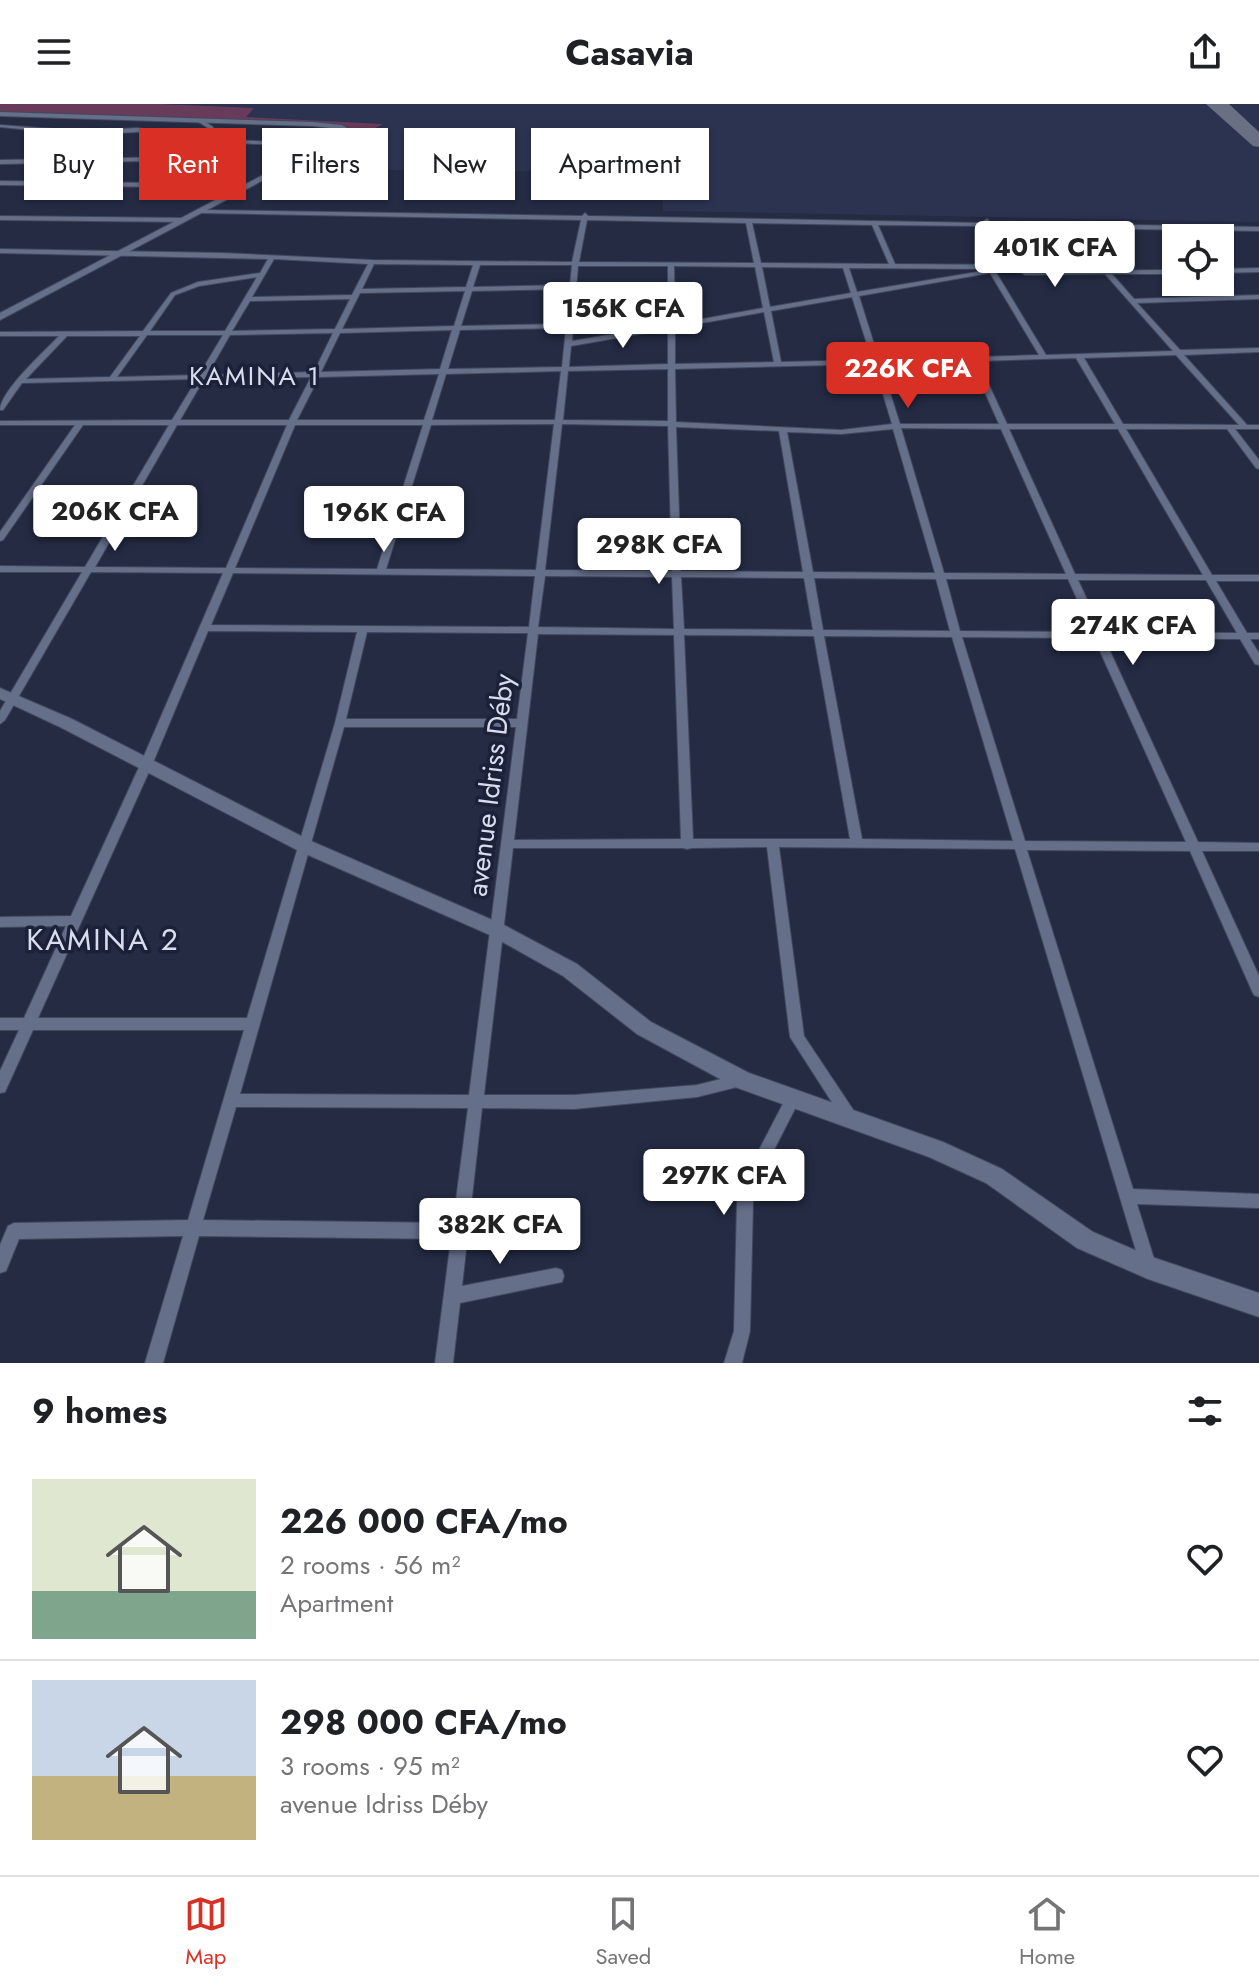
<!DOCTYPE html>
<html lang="en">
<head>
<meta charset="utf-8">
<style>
  :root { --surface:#fff; --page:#f6f6f6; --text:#202124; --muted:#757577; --line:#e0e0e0; --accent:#d93025 }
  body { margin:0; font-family:Jost,sans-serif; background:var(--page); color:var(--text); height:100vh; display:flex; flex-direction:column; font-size:30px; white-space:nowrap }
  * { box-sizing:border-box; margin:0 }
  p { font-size:26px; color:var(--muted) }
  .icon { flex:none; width:44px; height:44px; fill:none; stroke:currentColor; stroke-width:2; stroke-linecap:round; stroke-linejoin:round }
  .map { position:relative; height:1259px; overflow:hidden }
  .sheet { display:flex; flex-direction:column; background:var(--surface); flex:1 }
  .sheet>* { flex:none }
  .top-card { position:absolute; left:24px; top:24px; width:800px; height:72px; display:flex; gap:16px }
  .fabs { position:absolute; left:1162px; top:120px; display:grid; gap:16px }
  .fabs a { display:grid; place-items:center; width:72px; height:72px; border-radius:0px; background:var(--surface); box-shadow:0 2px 6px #0004; font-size:40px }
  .price { position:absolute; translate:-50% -68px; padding:0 18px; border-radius:8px; background:#fff; color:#222; font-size:26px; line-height:52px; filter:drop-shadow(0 2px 4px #0008) }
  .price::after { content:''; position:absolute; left:50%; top:48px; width:24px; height:18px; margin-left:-12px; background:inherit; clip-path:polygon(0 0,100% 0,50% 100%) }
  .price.current { background:var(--accent); color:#fff }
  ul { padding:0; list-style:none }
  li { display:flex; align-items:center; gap:24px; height:200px; padding:0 32px }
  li+li { border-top:2px solid var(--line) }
  li span { display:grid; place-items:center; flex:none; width:224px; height:160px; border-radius:0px; color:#555 }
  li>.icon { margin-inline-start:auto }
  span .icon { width:96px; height:96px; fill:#fffc; stroke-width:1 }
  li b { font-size:34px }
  h2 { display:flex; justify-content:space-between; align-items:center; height:96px; padding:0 32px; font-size:34px }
  .pill { padding:0 28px; border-radius:0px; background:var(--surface); box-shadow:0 2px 6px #0004; font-size:28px; line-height:72px }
  .pill.current { background:var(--accent); color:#fff }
  header { display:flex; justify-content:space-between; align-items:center; height:104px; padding:0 32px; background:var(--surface); font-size:36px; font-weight:700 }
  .dock { display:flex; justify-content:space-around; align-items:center; height:112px; border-top:2px solid var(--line); background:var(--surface); font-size:22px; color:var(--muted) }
  .dock a { display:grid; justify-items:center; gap:4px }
  .dock .current { color:var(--accent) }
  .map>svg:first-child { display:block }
  .built { fill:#2b3351 }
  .green { fill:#683b5a }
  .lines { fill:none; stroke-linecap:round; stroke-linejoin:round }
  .taxiway { fill:#6a7084; fill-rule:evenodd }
  .street-casing { stroke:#42485c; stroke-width:2 }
  .secondary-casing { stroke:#42485c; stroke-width:2 }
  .street { fill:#656f8a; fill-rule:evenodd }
  .secondary { fill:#656f8a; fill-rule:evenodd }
  .labels { text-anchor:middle; stroke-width:7; stroke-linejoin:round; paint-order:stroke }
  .far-neighbourhood-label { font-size:26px; letter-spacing:2px; fill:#d8dded; stroke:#1a2138 }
  .street-label { font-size:28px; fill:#d8dded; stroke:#1a2138 }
  .neighbourhood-label { font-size:30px; letter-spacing:2px; fill:#d8dded; stroke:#1a2138 }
</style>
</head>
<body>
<header><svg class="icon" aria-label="menu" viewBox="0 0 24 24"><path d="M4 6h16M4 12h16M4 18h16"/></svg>Casavia<svg class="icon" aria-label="share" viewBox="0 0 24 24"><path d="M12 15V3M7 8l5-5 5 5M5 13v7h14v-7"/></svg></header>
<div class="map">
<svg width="1259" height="1259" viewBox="0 0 1259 1259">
  <rect width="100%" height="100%" fill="#242b43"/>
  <path class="built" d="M161,0h1098v118l-596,-11v-20l-63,-1 2,-18 -325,-3 73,-27 31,-17 -137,-8 9,-8z"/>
  <path class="green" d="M0,0h161l93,4 -8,9 137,7 -33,18 -73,27 70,-36 1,-3 -16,-5 -332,-13z"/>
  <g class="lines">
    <path class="taxiway" d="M1206,0h23l30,28v15l-6,-1z"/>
    <g class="street-casing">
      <path id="street" d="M197,15h4l12,8v8l-5,4 120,5 3,2 -3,2 -123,-7 -20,16c7,0 13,-1 20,1 17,7 27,25 46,27l-2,3 -249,-3v-4l234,3 -31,-23 -5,-1 -198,4v-4l178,-3 21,-16 -62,-9 -54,3 -83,-8v-2l83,6 54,-3 66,10 5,-4v-6l-11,-7z
        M201,106l381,6 3,-3 3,3 397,7 -1,-2 3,-2 4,4 268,4v4l-266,-4 20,34 13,10 150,-1v4h-64l22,25 125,-4v4l-122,4 43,47 79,-2v4l-75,3 63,70h12v4h-24l24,31v9l-3,-1 -29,-39h-101l86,146h47v6h-43l31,52h12v6h-9l9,14v12l-4,-1 -15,-25 -136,-1 94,204 61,1v8h-57l57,125v21l-5,-2 -2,-4 -62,-140 -163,-1 106,339 126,5v14l-122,-4 19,61 -2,6 -6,2 -6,-2 -127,-422 -236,-2 25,189 50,75 2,5 -2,5 -5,2 -5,-2 -54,-84 -23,-190 -75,1 -5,1 -4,-1h-170l-29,247h90l123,-10 44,-11 5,2 2,4 -2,4 -5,2 -44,11 -123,12 -92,-1 -20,178 94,-18 6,2 2,6 -2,6 -102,21 -7,60h-18l16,-124 -252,-3 -36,127h-18l38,-127 -164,3 -13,32 -6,2v-28l8,-19 6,-3 174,-3 56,-190h-211l-28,62 -5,1v-22l19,-41h-19v-12h24l42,-92 -66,1v-10l71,-1 69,-151 83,-192 -132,-1 -86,148 -5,4v-13l82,-139h-82v-6l85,1 84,-142h-86l-80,115 -3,1v-9l75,-107h-75v-4l172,-1 25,-41 -175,4 -19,27h-3c0,-19 45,-59 59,-74h-59v-4l143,-1 28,-38 27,-11 62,-9 8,-14 -268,-6v-4l222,4 150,7 200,2 9,-42 -382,-7 -1,-1zM587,116l159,3 8,40 -175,-1zM752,119l120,2 17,39 -128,-1zM878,121l109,1 23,39 -115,-1zM274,155l94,5 -16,31 -100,2zM374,160l99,1 -7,22 -104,2zM480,161h92l-2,20 -97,2zM578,162h90v59l-96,16zM674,162l81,1 8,41 -88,16zM762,163l81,1 8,25 -81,14zM849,164l139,1 1,1 -132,22zM994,165h21l10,6 80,-1 68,77 -127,4zM990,169l49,82 -160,5 -20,-64zM257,173l-32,54h-75l25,-36 24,-9zM570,185l-4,35 -105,2 11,-35zM465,187l-11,35 -112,3 18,-36zM852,193l20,63 -91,2 -10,-51zM350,195l-15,30 -103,2 18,-30zM764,208l10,50 -99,2v-36zM566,224l-4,39 -114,2 12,-39zM668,225v35l-99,3 2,-21zM452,226l-12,39 -119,3 19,-39zM333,229l-19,39 -107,3 23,-40zM147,231h76l-24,40 -82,2zM67,232h73l-30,41 -84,2zM1176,251l63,70 -116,-1 -39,-66zM1076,254l39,66h-108l-29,-63zM971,257l28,63h-99l-19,-60zM874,260l18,60 -51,6 -165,-8 -1,-53zM668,265v52l-105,-1 5,-49zM561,267l-6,49h-123l14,-46zM439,270l-15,46h-127l22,-43zM311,273l-22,43h-109l24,-41zM554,320l-18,146 -150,-1 45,-144zM562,320l106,2 4,145 -127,-1zM177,321h110l-61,143 -131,-1zM295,321h128l-46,144 -142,-1zM676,323l103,4 24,141 -122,-1zM901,324l100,1 65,145 -122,-1zM893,325l42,144 -122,-1 -26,-140 54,2zM1009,325h109l85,146 -128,-1zM233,469l302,3 -6,51 -318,-2zM545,472l127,1 2,52 -136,-2zM681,473l123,1 9,52 -129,-1zM814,474l122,1 14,52 -127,-1zM946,475h122l24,53 -132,-1zM1078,476h128l31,53 -135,-1zM208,527l149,1 -22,91 -88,295h-209l114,-253zM367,528l161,1 -11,86h-171zM538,530l136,1 7,204 -167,1zM684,531l130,1 36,203h-157zM824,532l128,1 61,204 -151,-2zM962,533l132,1 92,204 -161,-1zM344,623h172l-47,368 -229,-1zM236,1003l232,1 -15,115 -250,-3z
        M0,112l184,2 3,2 -3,2 -184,-2z
        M1259,164v4l-39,1v-4z
        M794,987l5,1 2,5 -44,86 -4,19 -3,129 -8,32h-18l10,-32 3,-129 8,-25 44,-85z"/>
    </g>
    <g class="secondary-casing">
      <path id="secondary" d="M0,8l312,10 30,3 12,7 -354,188v-7l345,-181 -5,-3 -28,-3 -312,-10z
        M0,584l72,31 239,122 193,84 73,39 74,58 98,51 194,69 59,27 91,63 56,24 110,37v24l-111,-38 -71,-31 -91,-65 -57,-26 -194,-70 -98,-53 -74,-58 -73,-41 -191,-84 -239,-124 -60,-28z"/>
    </g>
    <use href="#street" class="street"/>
    <use href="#secondary" class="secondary"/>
  </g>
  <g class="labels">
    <g class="far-neighbourhood-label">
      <text x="255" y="281">KAMINA 1</text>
    </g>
    <g class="street-label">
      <text transform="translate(490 681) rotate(-83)" y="10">avenue Idriss Déby</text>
    </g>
    <g class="neighbourhood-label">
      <text x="103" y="846">KAMINA 2</text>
    </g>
  </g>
</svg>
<div class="fabs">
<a><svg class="icon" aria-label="locate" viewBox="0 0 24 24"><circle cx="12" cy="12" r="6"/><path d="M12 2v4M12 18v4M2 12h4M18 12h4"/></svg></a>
</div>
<b class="price" style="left:1055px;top:185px">401K CFA</b>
<b class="price" style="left:623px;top:246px">156K CFA</b>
<b class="price current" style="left:908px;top:306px">226K CFA</b>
<b class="price" style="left:115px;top:449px">206K CFA</b>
<b class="price" style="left:384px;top:450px">196K CFA</b>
<b class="price" style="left:659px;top:482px">298K CFA</b>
<b class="price" style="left:1133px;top:563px">274K CFA</b>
<b class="price" style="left:724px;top:1113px">297K CFA</b>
<b class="price" style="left:500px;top:1162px">382K CFA</b>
<div class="top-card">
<a class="pill">Buy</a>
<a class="pill current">Rent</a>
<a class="pill">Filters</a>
<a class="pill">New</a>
<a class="pill">Apartment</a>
</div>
</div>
<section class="sheet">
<h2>9 homes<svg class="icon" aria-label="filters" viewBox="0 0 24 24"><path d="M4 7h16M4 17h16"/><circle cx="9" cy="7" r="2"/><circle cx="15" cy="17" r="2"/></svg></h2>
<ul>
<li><span style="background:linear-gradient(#dfe7d0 70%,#7fa58c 0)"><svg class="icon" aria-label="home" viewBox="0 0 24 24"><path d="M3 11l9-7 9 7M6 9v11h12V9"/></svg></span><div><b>226 000 CFA/mo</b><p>2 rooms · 56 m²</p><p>Apartment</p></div><svg class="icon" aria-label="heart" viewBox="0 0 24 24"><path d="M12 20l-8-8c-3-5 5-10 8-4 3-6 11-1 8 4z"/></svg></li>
<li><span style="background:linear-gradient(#c9d6e8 60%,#c2b280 0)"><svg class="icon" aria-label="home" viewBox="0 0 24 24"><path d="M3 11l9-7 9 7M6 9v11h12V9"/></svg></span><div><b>298 000 CFA/mo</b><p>3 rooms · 95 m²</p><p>avenue Idriss Déby</p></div><svg class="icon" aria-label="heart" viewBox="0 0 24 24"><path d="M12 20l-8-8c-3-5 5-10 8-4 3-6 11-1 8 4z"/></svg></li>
</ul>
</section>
<nav class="dock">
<a class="current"><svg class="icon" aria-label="map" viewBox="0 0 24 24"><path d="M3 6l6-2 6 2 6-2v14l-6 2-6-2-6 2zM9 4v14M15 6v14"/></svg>Map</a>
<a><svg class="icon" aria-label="saved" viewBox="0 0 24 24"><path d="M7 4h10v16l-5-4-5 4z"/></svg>Saved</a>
<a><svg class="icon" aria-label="home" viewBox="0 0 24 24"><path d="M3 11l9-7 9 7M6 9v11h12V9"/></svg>Home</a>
</nav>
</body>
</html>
